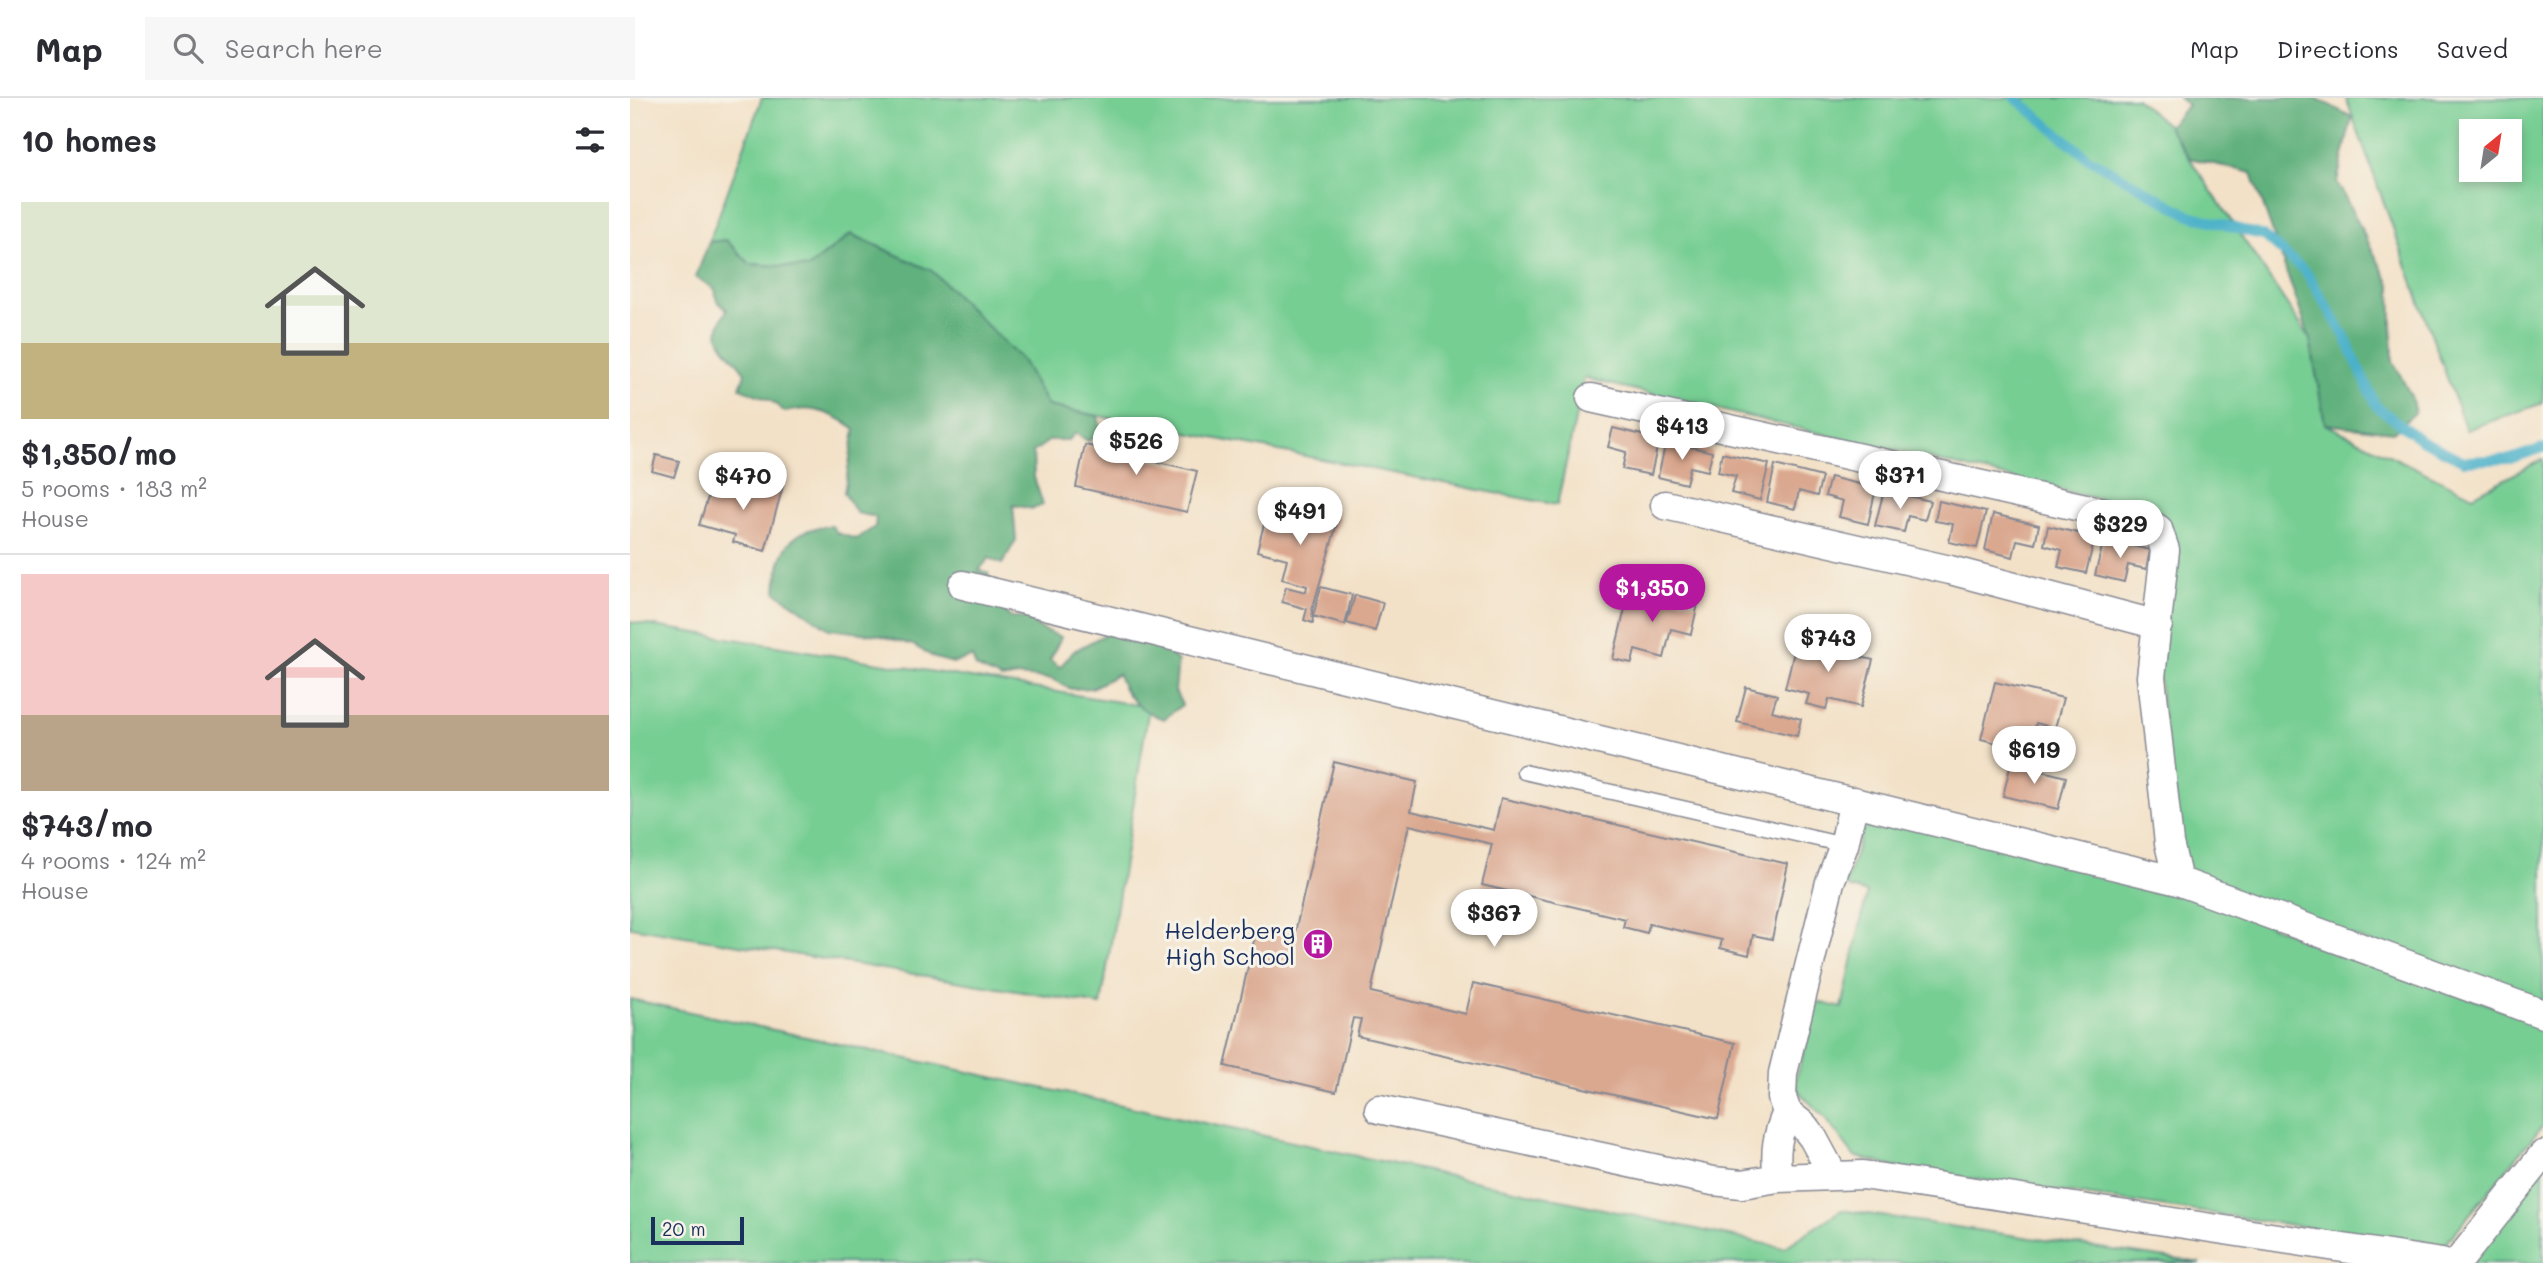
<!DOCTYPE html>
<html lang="en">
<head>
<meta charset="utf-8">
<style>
  :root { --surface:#fff; --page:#f7f7f7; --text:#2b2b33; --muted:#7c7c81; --line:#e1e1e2; --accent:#b5179e }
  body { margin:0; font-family:Mali,sans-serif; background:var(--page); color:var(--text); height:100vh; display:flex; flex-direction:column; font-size:26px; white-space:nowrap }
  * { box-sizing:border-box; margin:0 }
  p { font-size:23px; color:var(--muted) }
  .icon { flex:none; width:38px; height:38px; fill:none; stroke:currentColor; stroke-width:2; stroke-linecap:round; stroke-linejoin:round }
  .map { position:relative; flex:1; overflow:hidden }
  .sheet { display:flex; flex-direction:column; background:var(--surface); width:630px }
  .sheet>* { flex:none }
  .needle { width:46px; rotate:30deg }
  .buttons { position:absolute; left:1829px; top:21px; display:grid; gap:14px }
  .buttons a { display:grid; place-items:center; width:63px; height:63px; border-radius:0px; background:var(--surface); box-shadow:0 4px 10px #0003; font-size:35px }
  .scale { position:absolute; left:21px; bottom:18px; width:93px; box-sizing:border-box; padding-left:7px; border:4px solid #1b2f5e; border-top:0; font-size:19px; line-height:24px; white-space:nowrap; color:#1b2f5e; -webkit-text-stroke:5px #f7f3e8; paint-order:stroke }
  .price { position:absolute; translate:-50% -60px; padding:0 16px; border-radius:24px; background:#fff; color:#222; font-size:23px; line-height:46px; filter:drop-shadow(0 2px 4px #0008) }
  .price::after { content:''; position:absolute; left:50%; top:42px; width:21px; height:16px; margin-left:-10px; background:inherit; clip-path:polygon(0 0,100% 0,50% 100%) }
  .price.active { background:var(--accent); color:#fff }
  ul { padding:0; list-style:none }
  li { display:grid; align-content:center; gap:14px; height:371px; padding:0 21px }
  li+li { border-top:2px solid var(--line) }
  li span { display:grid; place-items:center; height:217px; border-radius:0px; color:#555 }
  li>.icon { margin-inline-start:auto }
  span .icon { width:126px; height:126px; fill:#fffc; stroke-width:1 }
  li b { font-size:30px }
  h2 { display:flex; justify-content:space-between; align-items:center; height:84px; padding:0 21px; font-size:30px }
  header { display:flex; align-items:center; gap:42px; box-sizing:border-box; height:98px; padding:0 35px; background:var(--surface); border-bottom:2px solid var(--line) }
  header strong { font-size:33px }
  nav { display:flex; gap:38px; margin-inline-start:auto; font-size:24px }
  .search { width:490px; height:63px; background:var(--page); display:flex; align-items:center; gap:18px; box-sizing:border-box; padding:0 24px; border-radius:0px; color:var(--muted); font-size:26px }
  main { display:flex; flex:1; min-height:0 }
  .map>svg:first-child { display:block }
  .green { fill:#76ce93; stroke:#487e78; stroke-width:2; fill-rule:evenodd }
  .forest { fill:#60b17d; stroke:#3e706e; stroke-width:2 }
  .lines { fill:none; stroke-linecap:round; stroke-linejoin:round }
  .stream { stroke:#49b0c9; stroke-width:10 }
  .building { fill:#daa78f }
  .lane-casing { stroke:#878892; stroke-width:17 }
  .street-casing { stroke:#878892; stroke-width:31 }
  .lane { stroke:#fff; stroke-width:14 }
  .street { stroke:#fff; stroke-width:28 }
  .labels { text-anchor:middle; stroke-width:6; stroke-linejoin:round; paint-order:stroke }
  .poi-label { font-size:23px; fill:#1b2f5e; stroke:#f7f3e8; text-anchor:end }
</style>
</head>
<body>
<header>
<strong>Map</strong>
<div class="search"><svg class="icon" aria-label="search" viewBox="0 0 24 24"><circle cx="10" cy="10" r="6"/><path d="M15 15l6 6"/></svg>Search here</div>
<nav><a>Map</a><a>Directions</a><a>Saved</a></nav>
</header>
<main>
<section class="sheet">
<h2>10 homes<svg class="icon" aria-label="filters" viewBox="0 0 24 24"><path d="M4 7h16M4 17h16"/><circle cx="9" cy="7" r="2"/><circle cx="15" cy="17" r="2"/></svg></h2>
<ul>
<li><span style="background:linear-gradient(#dfe7d0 65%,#c2b280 0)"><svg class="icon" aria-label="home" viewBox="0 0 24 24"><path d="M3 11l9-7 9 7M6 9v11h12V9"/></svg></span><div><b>$1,350/mo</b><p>5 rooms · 183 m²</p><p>House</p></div></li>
<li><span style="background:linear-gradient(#f6c9c9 65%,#b9a48a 0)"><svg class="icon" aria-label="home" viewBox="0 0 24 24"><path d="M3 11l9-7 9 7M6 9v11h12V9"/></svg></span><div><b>$743/mo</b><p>4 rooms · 124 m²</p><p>House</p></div></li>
</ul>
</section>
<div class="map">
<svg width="1913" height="1165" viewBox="0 0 1913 1165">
  <rect width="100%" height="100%" fill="#f7f3e8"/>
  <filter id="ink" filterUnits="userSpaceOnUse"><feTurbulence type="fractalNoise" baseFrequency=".0143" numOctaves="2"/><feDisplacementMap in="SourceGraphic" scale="14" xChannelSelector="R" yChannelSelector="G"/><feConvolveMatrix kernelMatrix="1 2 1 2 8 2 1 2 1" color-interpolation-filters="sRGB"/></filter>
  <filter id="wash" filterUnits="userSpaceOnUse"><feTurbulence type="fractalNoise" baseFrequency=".00686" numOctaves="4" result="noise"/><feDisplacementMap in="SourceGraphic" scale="28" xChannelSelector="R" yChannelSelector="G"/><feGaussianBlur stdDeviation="1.57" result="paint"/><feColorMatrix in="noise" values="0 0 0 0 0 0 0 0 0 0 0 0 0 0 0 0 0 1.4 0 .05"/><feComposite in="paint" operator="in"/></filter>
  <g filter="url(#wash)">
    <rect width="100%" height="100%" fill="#f3e1c7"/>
    <path class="green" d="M132,0h1374l32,28 142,213 15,85 148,72 70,-37v545l-345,-123 -22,-30 -17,-173 13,-136 -64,-41 -524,-123 -27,127 -509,-99 -26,-46 -90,-89 -81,-37 -43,34 -58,-4 -24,-24 -17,2z
      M1716,0h197v305l-77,27zM1841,33h39v39h-39z
      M0,524l519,85 -48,298 -471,-78z
      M1263,719l281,74 369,133v101l-100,122 -545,-79 -44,-12 -28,-37 -27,-27 -4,-10 23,-80 24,6 25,-115 -22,-7 19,-60z
      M0,901l1154,249 57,-38 360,53h-1571z
      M1913,1066v99h-81z"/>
    <path class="forest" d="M1549,0h137l36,19 -15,65 54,104 2,75 18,35 4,17 -22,19 -68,-8 -15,-85 -58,-166 -62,-15 -22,-32 20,-21z
      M221,136l81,37 90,89 26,46 50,10 4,17 -14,8 -13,-8 -6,7h-19l-17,12 1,25 9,28 -10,4 -20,-4 3,35 -14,24 -13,-6 -10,12 9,3 3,25 20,20h20l6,9 24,10 -11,23 10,7 14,-16 37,-20 50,15 17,15 -3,30 7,14 -18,14c-23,-7 -40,-23 -46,-45l-26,14 -21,1 -19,-10 -34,-3 -16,3 -26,-12 -4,-10 -19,6 -18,-5 -22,-13 -35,-10 -49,-6 -53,-37c2,-40 12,-64 56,-66l5,7 19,6 19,-12 1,-10 -19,-4 -13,-20 11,-64c-20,-15 -44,-25 -70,-17l-15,-12 -30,-12 5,-15c-18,-27 -39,-32 -18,-63l-10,-9 -2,-12 -19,-12 13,-35 17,-2 24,24 58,4z"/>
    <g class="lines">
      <path class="stream" d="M1385,0l73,60 101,57 75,21 42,36 38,63 32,71 45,34 43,21 46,-2 33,-11"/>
    </g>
    <g id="blocks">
      <path class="building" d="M983,330l46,11 -8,36 -29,-6 4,-17 -18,-5z
        M1036,343l46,11 -4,19 -18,-4 -4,17 -28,-7z
        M484,345l29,7 -2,8 56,13 -10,41 -111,-25 9,-42 27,6z
        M1092,355l47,11 -9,36 -29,-7 5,-17 -18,-4z
        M26,357l23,6 -5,16 -22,-6z
        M1145,367l47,12 -5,19 -18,-5 -4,18 -28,-7z
        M121,379l32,9 -18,65 -32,-9 2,-7 -36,-10 15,-46 14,4 -3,11 19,5z
        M1200,379l46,11 -8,36 -29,-7 4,-16 -18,-5z
        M1254,392l46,11 -5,19 -17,-4 -4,16 -29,-6z
        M641,400l40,11 2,-5 24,7 -1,5 3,1 -27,93 1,13 -9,-3 3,-11 -25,-7 4,-15 20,5 1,-6 -25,-7 5,-20 -30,-8z
        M1309,403l47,11 -9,36 -28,-6 4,-18 -18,-3z
        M1363,416l46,11 -4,19 -18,-4 -4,17 -28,-7z
        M1418,428l47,11 -9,36 -28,-6 4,-17 -18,-5z
        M1474,441l46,11 -4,19 -18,-4 -4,17 -29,-7z
        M691,489l31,8 -7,30 -32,-9z
        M1000,490l68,16 -7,30 -20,-5 -7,29 -29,-8 -3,13 -19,-4z
        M725,497l28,8 -8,28 -28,-8z
        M1188,537l22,6 -3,10 36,9 -12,47 -32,-8 -3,10 -20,-5 3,-10 -24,-6 12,-48 19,5z
        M1365,584l68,16 -8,30 -19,-5 -7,28 -48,-12z
        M1116,589l31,8 -5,16 29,8 -4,17 -60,-14z
        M704,664l83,20 -6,29 83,19 7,-32 287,66 -16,75 -19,-4 -4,20 -29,-7 2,-8 -73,-16 -2,9 -24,-6 2,-8 -143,-34 10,-41 -83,-19 -38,167 95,22 7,-31 262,60 -17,76 -361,-83 4,-17 -8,-1 -17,74 -111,-26 32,-138 37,9z
        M1381,665l55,14 -8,32 -55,-13z"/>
    </g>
  </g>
  <g filter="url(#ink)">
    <use href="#blocks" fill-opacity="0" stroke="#878892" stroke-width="2"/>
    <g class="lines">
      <g class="lane-casing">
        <path id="lane" d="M894,674l320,73"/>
      </g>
      <g class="street-casing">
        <path id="street" d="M961,300l553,123 14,8 7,21 -14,127 18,166 9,38
          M1035,407l285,65 208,55
          M333,487l1215,296 365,133
          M749,1011l334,72 29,3 36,-6 85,-3 579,88
          M1203,1077l-20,-37 -10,-13 -16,-13 -5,-14 1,-25 47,-191 14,-37 10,-44
          M1148,1080c-4,-26 -1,-43 9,-66
          M1827,1165l86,-108"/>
      </g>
      <use href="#lane" class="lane"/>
      <use href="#street" class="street"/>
    </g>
  </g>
  <defs>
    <g id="building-disc" transform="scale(1.575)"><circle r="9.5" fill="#b5179e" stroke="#f7f3e8"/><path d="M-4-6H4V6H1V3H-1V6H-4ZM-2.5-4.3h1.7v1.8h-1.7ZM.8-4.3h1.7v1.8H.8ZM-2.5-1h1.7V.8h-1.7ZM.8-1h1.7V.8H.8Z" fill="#fff"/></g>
  </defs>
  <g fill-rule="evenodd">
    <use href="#building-disc" x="688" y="846"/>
  </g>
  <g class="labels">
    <g class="poi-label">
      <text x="665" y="841">Helderberg<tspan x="665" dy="26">High School</tspan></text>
    </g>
  </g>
</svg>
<div class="buttons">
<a><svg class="needle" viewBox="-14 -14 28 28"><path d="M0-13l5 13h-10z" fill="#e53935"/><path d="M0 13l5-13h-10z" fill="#7c7c81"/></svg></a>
</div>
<div class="scale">20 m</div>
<b class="price" style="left:1052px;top:364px">$413</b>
<b class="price" style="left:506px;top:379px">$526</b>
<b class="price" style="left:1270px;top:413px">$371</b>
<b class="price" style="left:113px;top:414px">$470</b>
<b class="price" style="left:670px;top:449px">$491</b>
<b class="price" style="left:1490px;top:462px">$329</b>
<b class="price active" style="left:1022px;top:526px">$1,350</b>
<b class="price" style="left:1198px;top:576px">$743</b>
<b class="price" style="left:1404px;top:688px">$619</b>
<b class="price" style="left:864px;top:851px">$367</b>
</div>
</main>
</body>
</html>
